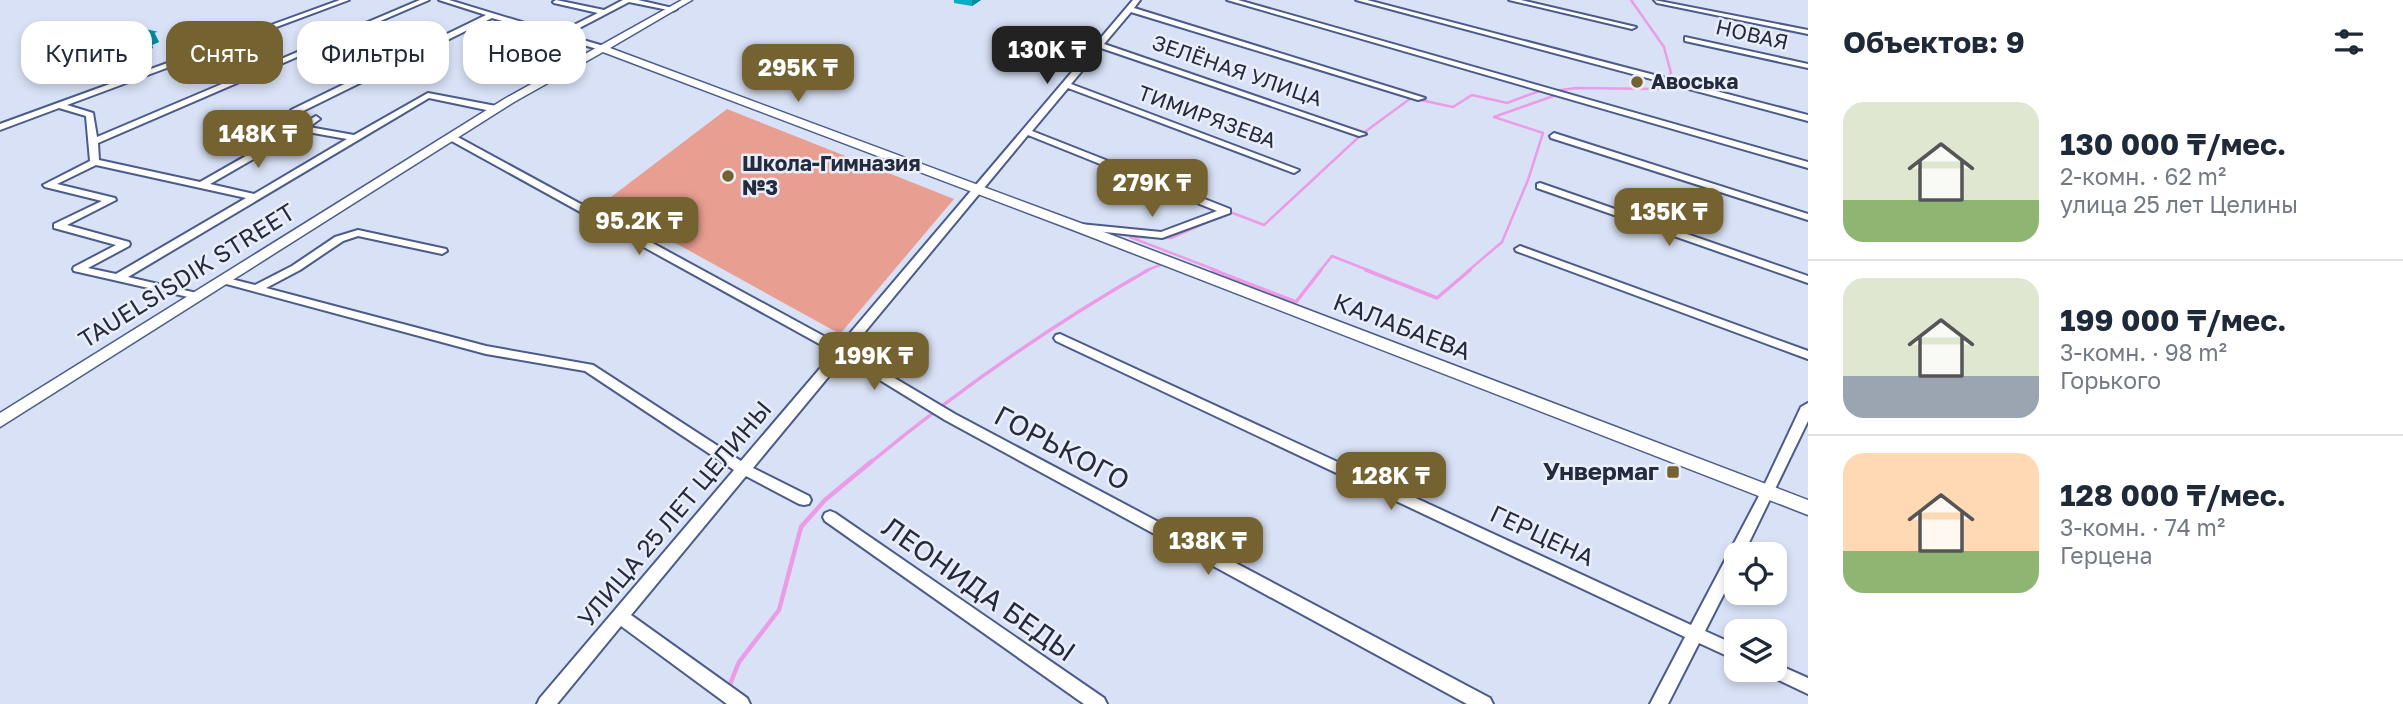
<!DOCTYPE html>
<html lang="ru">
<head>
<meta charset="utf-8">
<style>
  :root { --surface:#fff; --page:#f6f6f7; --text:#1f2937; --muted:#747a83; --line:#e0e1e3; --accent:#746230 }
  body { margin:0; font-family:"Golos Text",sans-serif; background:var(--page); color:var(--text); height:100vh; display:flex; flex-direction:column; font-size:26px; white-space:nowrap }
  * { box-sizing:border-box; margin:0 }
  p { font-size:23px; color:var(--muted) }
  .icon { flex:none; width:38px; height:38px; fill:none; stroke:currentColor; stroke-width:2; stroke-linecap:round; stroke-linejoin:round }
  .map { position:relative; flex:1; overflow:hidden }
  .details { display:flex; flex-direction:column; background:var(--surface); width:595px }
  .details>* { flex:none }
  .top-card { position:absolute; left:21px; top:21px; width:665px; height:63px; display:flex; gap:14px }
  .tools { position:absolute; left:1724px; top:542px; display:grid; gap:14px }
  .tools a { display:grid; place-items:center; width:63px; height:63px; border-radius:14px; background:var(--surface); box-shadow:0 4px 10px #0003; font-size:35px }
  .price { position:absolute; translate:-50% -60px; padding:0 16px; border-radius:14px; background:var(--accent); color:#fff; font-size:23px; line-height:46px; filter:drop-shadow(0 2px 4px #0008) }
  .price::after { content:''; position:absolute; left:50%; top:42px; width:21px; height:16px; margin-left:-10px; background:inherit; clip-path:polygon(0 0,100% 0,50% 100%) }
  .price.current { background:#222; color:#fff }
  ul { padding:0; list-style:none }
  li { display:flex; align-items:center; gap:21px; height:175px; padding:0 35px }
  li+li { border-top:2px solid var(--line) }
  li span { display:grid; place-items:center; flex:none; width:196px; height:140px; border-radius:21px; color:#555 }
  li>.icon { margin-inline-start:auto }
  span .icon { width:84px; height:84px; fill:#fffc; stroke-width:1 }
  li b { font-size:30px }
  h2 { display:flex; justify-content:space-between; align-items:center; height:84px; padding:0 35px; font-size:30px }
  .tag { padding:0 24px; border-radius:21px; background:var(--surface); box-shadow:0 4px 10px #0003; font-size:24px; line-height:63px }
  .tag.current { background:var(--accent); color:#fff }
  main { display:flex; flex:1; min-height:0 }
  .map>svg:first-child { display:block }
  .green { fill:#e99e92 }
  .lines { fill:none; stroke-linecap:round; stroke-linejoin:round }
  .stream-far2 { stroke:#eb9ce6; stroke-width:2.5 }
  .stream-far1 { stroke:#eb9ce6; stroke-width:3.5 }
  .stream { stroke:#eb9ce6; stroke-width:4.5 }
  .minor-casing { stroke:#4c5c89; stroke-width:4 }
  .tertiary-casing { stroke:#4c5c89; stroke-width:3 }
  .minor { fill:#fff; fill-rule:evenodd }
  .tertiary { fill:#fff; fill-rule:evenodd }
  .wall { fill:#01aec2 }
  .shaded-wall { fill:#018d9e }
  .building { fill:#01cae1; stroke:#018d9e; stroke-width:2 }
  .poi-dot { fill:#746230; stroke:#eaeef9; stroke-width:2.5 }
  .labels { text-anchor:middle; stroke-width:5; stroke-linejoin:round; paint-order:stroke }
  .far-street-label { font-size:21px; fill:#242b3f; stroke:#eaeef9 }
  .far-poi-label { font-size:21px; font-weight:bold; fill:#242b3f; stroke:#eaeef9; text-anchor:start }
  .street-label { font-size:24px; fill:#242b3f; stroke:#eaeef9 }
  .poi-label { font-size:24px; font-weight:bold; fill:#242b3f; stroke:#eaeef9; text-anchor:end }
  .near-street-label { font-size:28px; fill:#242b3f; stroke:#eaeef9 }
</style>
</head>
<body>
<main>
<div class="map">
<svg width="1808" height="704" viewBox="0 0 1808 704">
  <rect width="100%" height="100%" fill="#d9e1f6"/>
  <path class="green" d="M727,109l227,90 -114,135 -237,-131z"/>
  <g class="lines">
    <path class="stream-far2" d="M1554,91l22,-3 82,1 13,-16 -7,-26 -33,-47
      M1145,271l20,-8
      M1218,271l-88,-34 41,1 59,-26 34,13 98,-91 49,-36 42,9 19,-12 35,8 35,-13 17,4 -65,23 49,16 -15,47 -26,62 -34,29
      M1320,271l12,-15 38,15"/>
    <path class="stream-far1" d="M1213,270l83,32 25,-32
      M1366,270l71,28 33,-28
      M870,463c87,-72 180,-137 278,-193"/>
    <path class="stream" d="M728,689l11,-27 40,-52 22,-83 24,-27 47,-39"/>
    <g class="minor-casing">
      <path id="minor" d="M340,0h9l-282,105 26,8 4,24 323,-137h9l-331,143 1,17 101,22 116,-66 4,3 -11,8 45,8 74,-42 68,13 4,3 -4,3 -67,-14 -301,179 73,17 2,2 -2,2 -4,1 -123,-28 -1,-2 1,-2 42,-22 -62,-17v-4l48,-23 -57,-14 -2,-2 47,-24 -4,-45 -27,-8 -59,22v-6zM302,131l45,8 -93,55 -44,-10zM96,165l150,33 -130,76 -28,-6 41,-22 1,-2 -1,-2 -62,-17 49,-25 -1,-2 -58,-14z
        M439,0h10l109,33 40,-20 -44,-10 -1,-1 3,-2 48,10 19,-10h15l39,9 -4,2 -44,-9 -63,33 41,12v4h-3l-112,-33 -195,96h-6v-4l195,-95z
        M1133,0h7l-6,8 291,90 -7,2 -287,-88 -27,32 262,90 -7,2 -258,-88 -30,36 228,86 -5,3 -3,-1 -223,-84 -36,43 198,78v4l-68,25 -86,-9v-4l4,-1 81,8 56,-21 -189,-76 -179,216 106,63 535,284 3,6h-26l-522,-284 -101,-62 -91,110 56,28 2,4 -2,4 -5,1 -5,-1 -53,-28 -115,139 116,83 3,6h-23l-106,-78 -64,78h-20l3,-6 194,-228 -149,-99 -99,-17 -267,-72 -2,-2 6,-3 32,8 37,-19 43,-29 23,-7 88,19 1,2 -5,3 -84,-18 -15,5 -43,29 -34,18 220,58 107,19 148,96 93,-109 -386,-213v-4h6l386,210z
        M1227,0h11l570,162v6z
        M1356,0h11l441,115v6z
        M1509,0h12l115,27 -4,2z
        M1654,0l154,30v4l-151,-31z
        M1685,37l123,27v4l-123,-27z
        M1554,133l254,81v6l-257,-82 -1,-2z
        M1540,183l268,93v7l-271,-95v-4z
        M1520,246l288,105v8l-292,-108 -1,-2z
        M1060,334l631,291 70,-133 40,-85 7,-4v18l-65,134h-7v15l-31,61 31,14v15l-37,-17 -31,61h-18l35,-67 -629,-296 -2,-3 2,-3z
        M830,511l5,2 269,185 3,6h-23l-259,-183 -2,-4 2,-4z
        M1774,663l34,15v16l-40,-19 -2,-5h8z"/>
    </g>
    <g class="tertiary-casing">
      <path id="tertiary" d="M682,0h10l-82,48 473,176 725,276v15l-735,-285 -470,-178 -89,50 -514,325v-14l506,-315z"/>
    </g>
    <use href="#minor" class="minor"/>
    <use href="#tertiary" class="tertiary"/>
  </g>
  <path class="wall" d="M954,0h27l-9,6 -18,-3z
    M154,32l5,10 -7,3 1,3 -26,9 -8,-2 -29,11 -51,-13 -6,-11z"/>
  <path class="shaded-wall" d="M972,0h9l-9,6z
    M154,32l5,10 -7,3 1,3 -26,9 -5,-11 21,-10z
    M113,44l6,11 -29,11 -6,-11z"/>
  <path class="building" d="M124,25l30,7 -11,4 5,1 -26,9 -9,-2 -29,11 -51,-13 33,-11 23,6z"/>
  <g class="poi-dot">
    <circle cx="1637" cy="82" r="7"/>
    <circle cx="728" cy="176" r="7"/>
    <rect x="1666" y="465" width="14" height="14" rx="3.5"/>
  </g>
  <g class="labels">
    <g class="far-street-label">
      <text transform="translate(1752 35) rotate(13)" y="7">НОВАЯ</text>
      <text transform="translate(1237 71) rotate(19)" y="7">ЗЕЛЁНАЯ УЛИЦА</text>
      <text transform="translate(1207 117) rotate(20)" y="7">ТИМИРЯЗЕВА</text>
    </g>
    <g class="far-poi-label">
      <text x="1651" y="89">Авоська</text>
      <text x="742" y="171">Школа-Гимназия<tspan x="742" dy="24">№3</tspan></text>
    </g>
    <g class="street-label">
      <text transform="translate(187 276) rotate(-32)" y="8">TAUELSISDIK STREET</text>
      <text transform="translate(1402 327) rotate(21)" y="8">КАЛАБАЕВА</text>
      <text transform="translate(675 514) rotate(-50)" y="8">УЛИЦА 25 ЛЕТ ЦЕЛИНЫ</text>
      <text transform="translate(1542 536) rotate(25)" y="8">ГЕРЦЕНА</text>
    </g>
    <g class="poi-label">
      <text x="1659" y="480">Унвермаг</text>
    </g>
    <g class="near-street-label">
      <text transform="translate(1062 448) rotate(28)" y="10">ГОРЬКОГО</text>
      <text transform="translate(979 589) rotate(35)" y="10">ЛЕОНИДА БЕДЫ</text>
    </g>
  </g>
</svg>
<div class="tools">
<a><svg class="icon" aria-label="locate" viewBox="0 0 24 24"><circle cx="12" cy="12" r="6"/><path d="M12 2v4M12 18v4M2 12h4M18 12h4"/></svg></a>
<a><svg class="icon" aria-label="layers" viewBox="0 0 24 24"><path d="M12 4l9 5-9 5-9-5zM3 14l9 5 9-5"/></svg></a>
</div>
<b class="price current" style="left:1047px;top:86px">130K ₸</b>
<b class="price" style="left:798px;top:104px">295K ₸</b>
<b class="price" style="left:258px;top:170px">148K ₸</b>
<b class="price" style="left:1152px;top:219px">279K ₸</b>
<b class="price" style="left:1669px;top:248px">135K ₸</b>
<b class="price" style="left:639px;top:257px">95.2K ₸</b>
<b class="price" style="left:874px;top:392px">199K ₸</b>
<b class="price" style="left:1391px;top:512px">128K ₸</b>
<b class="price" style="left:1208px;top:577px">138K ₸</b>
<div class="top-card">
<a class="tag">Купить</a>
<a class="tag current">Снять</a>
<a class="tag">Фильтры</a>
<a class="tag">Новое</a>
</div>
</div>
<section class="details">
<h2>Объектов: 9<svg class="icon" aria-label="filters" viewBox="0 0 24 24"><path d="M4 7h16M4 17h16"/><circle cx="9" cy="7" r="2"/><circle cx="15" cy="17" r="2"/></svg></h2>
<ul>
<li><span style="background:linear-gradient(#dfe7d0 70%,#8fb573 0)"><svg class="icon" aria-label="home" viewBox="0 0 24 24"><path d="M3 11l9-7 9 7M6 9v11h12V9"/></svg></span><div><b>130 000 ₸/мес.</b><p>2-комн. · 62 m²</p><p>улица 25 лет Целины</p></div></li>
<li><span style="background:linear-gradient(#dfe7d0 70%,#9aa5b1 0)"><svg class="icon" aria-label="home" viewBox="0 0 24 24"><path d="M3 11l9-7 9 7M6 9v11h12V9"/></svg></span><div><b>199 000 ₸/мес.</b><p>3-комн. · 98 m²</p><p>Горького</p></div></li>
<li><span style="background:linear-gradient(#ffd9b3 70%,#8fb573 0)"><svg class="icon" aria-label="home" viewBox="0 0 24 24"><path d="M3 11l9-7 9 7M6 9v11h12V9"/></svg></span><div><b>128 000 ₸/мес.</b><p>3-комн. · 74 m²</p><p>Герцена</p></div></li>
</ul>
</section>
</main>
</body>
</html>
